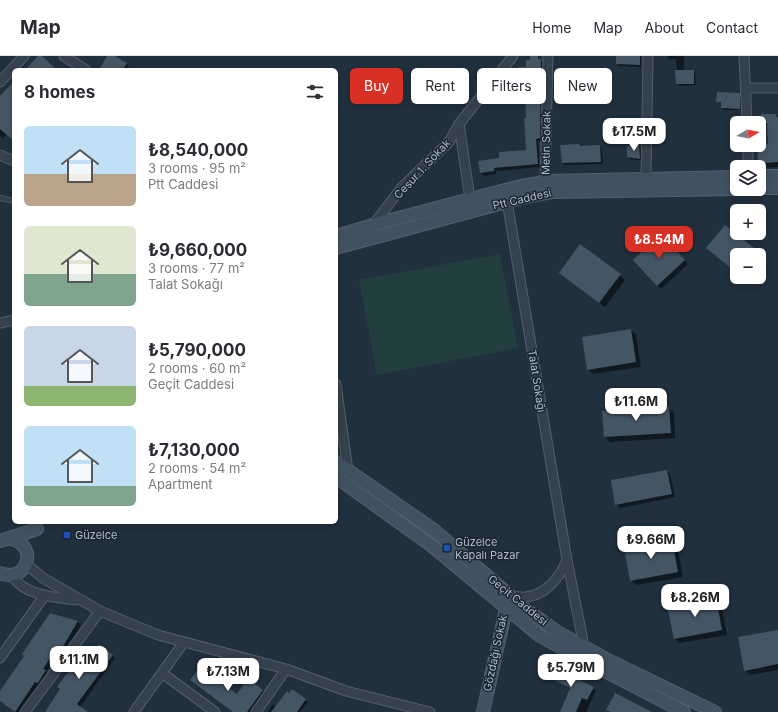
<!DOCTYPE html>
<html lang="en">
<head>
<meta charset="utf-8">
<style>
  :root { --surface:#fff; --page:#f7f7f7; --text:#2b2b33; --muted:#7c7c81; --line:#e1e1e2; --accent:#d93025 }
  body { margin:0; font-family:Inter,sans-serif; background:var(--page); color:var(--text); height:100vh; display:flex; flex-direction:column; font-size:15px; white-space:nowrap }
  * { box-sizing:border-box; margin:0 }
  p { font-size:13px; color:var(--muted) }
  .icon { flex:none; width:22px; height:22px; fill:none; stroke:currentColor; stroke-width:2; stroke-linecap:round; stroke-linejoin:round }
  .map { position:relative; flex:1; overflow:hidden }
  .side { position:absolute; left:12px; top:12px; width:326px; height:456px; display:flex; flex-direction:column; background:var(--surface); border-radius:6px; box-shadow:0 2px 6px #0003 }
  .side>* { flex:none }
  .top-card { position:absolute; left:350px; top:12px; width:368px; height:36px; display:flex; gap:8px }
  .needle { width:26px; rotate:80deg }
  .buttons { position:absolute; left:730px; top:60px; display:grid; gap:8px }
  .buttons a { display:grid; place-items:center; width:36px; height:36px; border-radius:6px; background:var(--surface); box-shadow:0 2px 6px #0003; font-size:20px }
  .price { position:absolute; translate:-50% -34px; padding:0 9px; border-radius:8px; background:#fff; color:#222; font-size:13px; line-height:26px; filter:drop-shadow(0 1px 2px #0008) }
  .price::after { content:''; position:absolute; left:50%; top:24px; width:12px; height:9px; margin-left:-6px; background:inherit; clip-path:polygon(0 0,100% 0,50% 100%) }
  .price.on { background:var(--accent); color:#fff }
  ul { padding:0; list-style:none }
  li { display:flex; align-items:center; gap:12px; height:100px; padding:0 12px }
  li span { display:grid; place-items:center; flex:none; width:112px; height:80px; border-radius:6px; color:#555 }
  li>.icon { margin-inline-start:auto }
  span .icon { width:48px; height:48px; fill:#fffc; stroke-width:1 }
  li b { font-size:17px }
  h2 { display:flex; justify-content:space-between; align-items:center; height:48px; padding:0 12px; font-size:17px }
  .tag { padding:0 14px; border-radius:6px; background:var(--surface); box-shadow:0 2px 6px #0003; font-size:14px; line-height:36px }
  .tag.on { background:var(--accent); color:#fff }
  header { display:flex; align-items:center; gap:24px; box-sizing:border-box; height:56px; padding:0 20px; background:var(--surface); border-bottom:1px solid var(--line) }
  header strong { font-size:19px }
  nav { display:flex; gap:22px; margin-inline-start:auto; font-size:14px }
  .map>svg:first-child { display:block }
  .green { fill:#233e3e }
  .shadow { fill:#0007 }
  .building { fill:#445564 }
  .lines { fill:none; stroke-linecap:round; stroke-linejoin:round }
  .lane-casing { stroke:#535f6b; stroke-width:6 }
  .street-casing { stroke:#535f6b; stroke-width:11 }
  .secondary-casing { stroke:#535f6b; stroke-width:14 }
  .lane { stroke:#35414d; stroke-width:4.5 }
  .street { stroke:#35414d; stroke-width:9 }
  .secondary { stroke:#425161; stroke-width:12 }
  .transit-dot { fill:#1a4fb4; stroke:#1a2632; stroke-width:1.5 }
  .labels { text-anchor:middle; stroke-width:3; stroke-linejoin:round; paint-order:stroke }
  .street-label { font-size:11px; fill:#b0bcc9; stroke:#1a2632 }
  .poi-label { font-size:11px; fill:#b0bcc9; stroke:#1a2632; text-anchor:start }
</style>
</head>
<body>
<header>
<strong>Map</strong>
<nav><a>Home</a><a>Map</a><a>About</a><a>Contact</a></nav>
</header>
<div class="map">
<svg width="778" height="656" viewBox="0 0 778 656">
  <rect width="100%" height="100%" fill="#21303d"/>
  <path class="green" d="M500,198l18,94 -141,27 -18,-95z"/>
  <path class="shadow" d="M108,0h5l13,8 3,2 -3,4h-25z
    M537,0l6,7 -1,78h-4l2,26 -44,4v3l-12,2 -3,-3 19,-14 27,-9 -1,-67h-4l-3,-3 12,-19z
    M617,0h24v11l-22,-1 -2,-2z
    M667,0h17v15h9l2,2 1,12 -17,1 -2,-3 -1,-24h-7z
    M596,23l2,2v14h-17l-2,-2z
    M14,27v58l-7,-7 -4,4 -3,-2v-38z
    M739,38l3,2v14h-18l-2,-2v-5l-5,-2z
    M775,59l3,2v50l-14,1 -5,-5 10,-19 -1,-17 -6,-4z
    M579,89l2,2 18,-1 3,2 1,16 -38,1 -2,-2z
    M639,90l3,4v11l-12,-2 -2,-3z
    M725,170l38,30 -4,5v-6h-22v17z
    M665,183l23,25 -27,25 -4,-4z
    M560,217l60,2 5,5 -20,27z
    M631,274l5,5 5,32 -48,7 -5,-5z
    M669,352l5,5 1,25 -65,4 -5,-5z
    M667,415l3,3 5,23 -55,11 -4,-4z
    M672,484l5,5 6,32 -47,8 -5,-5z
    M716,542l5,5 6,32 -48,8 -5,-5z
    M51,558l27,8 3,3 -17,28 -4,-3 -14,22 2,2 -7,11 -2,-1 -19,28h-4l-16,-11v-8z
    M778,575v39l-28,5 -5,-5z
    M93,597l19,2 3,3 -35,49 7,5h-42z
    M570,615l2,2 -2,4 26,13 -10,22h-25l10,-23 -22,-12z
    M262,634l4,4 -13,18h-20l4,-17z
    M292,634l16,12 -8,10h-32l5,-8 3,3z"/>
  <path class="building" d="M38,0h4l15,14h-32z
    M107,0h8l12,7 -4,7h-24z
    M530,0h8v3h3l-1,79 -4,1 2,25 -44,4v3l-14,2 -2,-12 21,-3v-6l27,-2 -2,-32h2l-1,-37 -7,-1v-13h8v-7h4z
    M616,0h24v9l-24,-1z
    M675,14h19v14h-18z
    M578,21l18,1v16l-18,-1z
    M14,25v60l-14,-12v-33z
    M717,36l23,1v16l-19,-1v-6h-5z
    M761,58h15v3h2v45l-20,2 -1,-19 11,-1 -1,-21h-6z
    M579,88l1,2 20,-1 1,17 -39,1 -2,-18z
    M639,89l1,14 -13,-2v-11z
    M725,169l38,30h-26v18l-31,-25z
    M661,178l24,26 -28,26 -24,-26z
    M580,188l41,30 -22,29 -40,-30z
    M631,273l5,33 -49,8 -5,-33z
    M669,351l2,26 -67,4 -2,-26z
    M667,414l5,24 -57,11 -4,-25z
    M672,483l6,33 -48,9 -6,-34z
    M716,541l6,33 -48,9 -7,-33z
    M50,557l28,8 -17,29 -4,-2 -14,21 3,1 -8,13 -3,-1 -20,30 -15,-11v-10l24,-35 -2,-2z
    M778,574v34l-34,7 -6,-34z
    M99,588l14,11 -36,49 11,8h-43l15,-23 -3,-2 29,-40 7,5z
    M555,606l15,8 -2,5 26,12 -7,13 -5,-2 -6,14h-16l10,-24 -22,-11z
    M200,611l37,27 11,-16 15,12 -16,22h-14l-43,-32z
    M292,633l14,10 -9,13h-26l16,-21 2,2z
    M615,637l37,19h-41l-5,-2z"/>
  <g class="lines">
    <g class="lane-casing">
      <path id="lane" d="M0,142l14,3"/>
    </g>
    <g class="street-casing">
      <path id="street" d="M64,0l22,14
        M744,0l3,67
        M0,26l24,-26
        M746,32h32
        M459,68l11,75
        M748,89v22
        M0,99l14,6
        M646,122l2,-122
        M545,125l3,-125
        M507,145l60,359 17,86
        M373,169l29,-38 47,-45 10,-18 54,-68
        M0,267l14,-3
        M336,328l12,87
        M26,508l17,14 57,33 58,24 128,34 60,22 84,21
        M12,520c14,20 41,21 64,24
        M510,539c5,1 11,3 16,2 20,-2 34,-20 41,-37
        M0,602l45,-63
        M162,617l53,39
        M25,656l75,-101
        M134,656l50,-70
        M256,656l30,-43"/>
    </g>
    <g class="secondary-casing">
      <path id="secondary" d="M759,120h19
        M759,132h19
        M336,180l51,-15 130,-34 32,-6 188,-4
        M336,192l181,-49 35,-7 185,-3
        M336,406l98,68 90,78 32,23 50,28 109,53
        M336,421l96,69 108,90 36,20 108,56
        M0,485l37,-12
        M0,517c28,11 39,-28 11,-34
        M483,656l25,-112"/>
    </g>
    <use href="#lane" class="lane"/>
    <use href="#street" class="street"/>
    <use href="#secondary" class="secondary"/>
  </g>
  <g class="transit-dot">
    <rect x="63" y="475" width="8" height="8" rx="2"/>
    <rect x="443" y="488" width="8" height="8" rx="2"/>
  </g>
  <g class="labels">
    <g class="street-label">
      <text transform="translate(546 87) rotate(-89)" y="4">Metin Sokak</text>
      <text transform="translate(422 113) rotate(-47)" y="4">Cesur 1. Sokak</text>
      <text transform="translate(522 143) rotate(-13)" y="4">Ptt Caddesi</text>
      <text transform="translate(537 325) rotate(81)" y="4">Talat Sokağı</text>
      <text transform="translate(518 544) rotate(39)" y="4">Geçit Caddesi</text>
      <text transform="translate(495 597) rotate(-78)" y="4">Gözdağı Sokak</text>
    </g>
    <g class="poi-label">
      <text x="75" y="483">Güzelce</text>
      <text x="455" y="490">Güzelce<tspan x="455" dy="13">Kapalı Pazar</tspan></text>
    </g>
  </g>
</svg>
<div class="buttons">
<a><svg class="needle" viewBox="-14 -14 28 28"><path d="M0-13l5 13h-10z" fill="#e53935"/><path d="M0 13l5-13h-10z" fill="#7c7c81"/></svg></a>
<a><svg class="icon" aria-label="layers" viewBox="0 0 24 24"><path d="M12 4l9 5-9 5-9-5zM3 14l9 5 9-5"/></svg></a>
<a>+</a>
<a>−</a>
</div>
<b class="price" style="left:634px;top:96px">₺17.5M</b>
<b class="price on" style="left:659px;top:204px">₺8.54M</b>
<b class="price" style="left:636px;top:366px">₺11.6M</b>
<b class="price" style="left:651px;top:504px">₺9.66M</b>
<b class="price" style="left:695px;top:562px">₺8.26M</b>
<b class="price" style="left:79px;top:624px">₺11.1M</b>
<b class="price" style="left:571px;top:632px">₺5.79M</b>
<b class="price" style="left:228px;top:636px">₺7.13M</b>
<div class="top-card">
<a class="tag on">Buy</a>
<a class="tag">Rent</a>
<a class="tag">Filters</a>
<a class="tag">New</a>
</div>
<section class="side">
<h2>8 homes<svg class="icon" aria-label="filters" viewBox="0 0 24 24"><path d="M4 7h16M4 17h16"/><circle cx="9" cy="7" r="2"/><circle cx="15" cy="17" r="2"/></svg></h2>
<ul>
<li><span style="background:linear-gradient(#bfe0f5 60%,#b9a48a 0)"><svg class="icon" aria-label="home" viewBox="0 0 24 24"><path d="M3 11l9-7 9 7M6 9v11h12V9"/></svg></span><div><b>₺8,540,000</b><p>3 rooms · 95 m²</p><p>Ptt Caddesi</p></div></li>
<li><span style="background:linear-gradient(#dfe7d0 60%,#7fa58c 0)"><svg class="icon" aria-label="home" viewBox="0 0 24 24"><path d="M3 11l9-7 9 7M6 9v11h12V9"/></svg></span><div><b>₺9,660,000</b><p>3 rooms · 77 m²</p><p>Talat Sokağı</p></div></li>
<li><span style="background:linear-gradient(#c9d6e8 75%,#8fb573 0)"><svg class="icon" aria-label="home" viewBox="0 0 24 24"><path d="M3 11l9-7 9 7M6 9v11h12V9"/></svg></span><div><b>₺5,790,000</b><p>2 rooms · 60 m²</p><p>Geçit Caddesi</p></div></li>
<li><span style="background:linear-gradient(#bfe0f5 75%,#7fa58c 0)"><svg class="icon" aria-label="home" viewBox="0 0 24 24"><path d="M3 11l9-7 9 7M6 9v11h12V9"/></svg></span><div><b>₺7,130,000</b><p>2 rooms · 54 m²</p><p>Apartment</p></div></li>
</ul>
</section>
</div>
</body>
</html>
